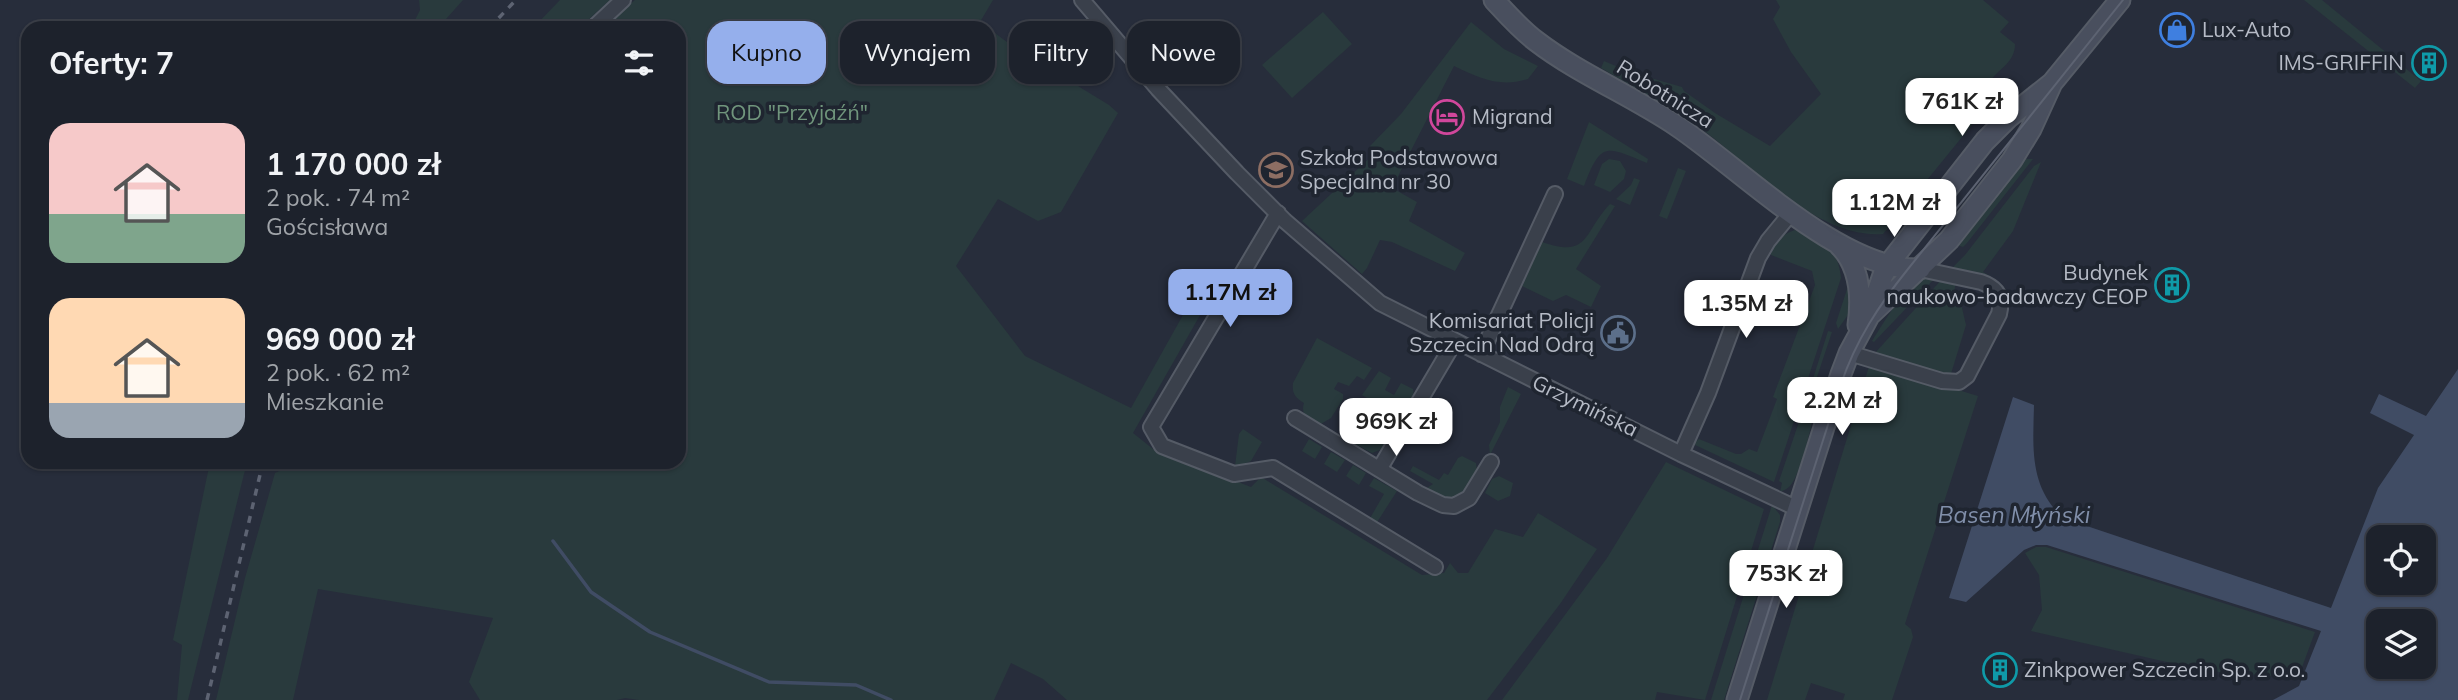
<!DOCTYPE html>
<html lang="pl">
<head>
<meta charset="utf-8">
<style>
  :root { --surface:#1d222c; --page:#252a34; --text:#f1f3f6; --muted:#a0a4a9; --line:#3b3f48; --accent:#95afec }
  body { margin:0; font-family:Mulish,sans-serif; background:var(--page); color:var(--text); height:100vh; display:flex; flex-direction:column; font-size:26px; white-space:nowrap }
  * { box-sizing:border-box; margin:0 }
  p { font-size:23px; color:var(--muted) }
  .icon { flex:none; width:38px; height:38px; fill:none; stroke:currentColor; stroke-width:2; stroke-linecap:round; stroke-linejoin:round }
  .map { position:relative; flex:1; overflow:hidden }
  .details { position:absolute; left:21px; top:21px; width:665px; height:448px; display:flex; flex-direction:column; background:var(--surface); border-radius:21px; box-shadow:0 2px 5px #0004,0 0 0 2px var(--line) }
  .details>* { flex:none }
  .guide { position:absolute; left:707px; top:21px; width:665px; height:63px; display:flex; gap:14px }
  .buttons { position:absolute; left:2366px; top:525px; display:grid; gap:14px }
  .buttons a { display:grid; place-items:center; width:70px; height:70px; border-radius:14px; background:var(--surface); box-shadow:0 2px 5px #0004,0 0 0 2px var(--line); font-size:35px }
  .price { position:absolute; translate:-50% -60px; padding:0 16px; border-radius:14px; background:#fff; color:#222; font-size:23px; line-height:46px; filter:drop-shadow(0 2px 4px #0008) }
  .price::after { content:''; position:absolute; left:50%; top:42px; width:21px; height:16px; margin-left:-10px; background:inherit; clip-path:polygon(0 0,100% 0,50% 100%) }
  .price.selected { background:var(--accent); color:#111 }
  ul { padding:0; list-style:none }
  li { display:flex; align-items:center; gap:21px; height:175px; padding:0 28px }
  li span { display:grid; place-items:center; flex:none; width:196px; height:140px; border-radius:21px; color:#555 }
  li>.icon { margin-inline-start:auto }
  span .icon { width:84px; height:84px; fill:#fffc; stroke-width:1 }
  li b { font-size:30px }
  h2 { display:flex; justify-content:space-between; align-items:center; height:84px; padding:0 28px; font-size:30px }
  .chip { padding:0 24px; border-radius:21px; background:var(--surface); box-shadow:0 2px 5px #0004,0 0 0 2px var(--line); font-size:24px; line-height:63px }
  .chip.selected { background:var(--accent); color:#111 }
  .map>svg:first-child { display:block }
  .green { fill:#293a3d }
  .water { fill:#404c64; fill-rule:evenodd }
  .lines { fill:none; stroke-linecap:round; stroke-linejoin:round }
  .stream { stroke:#404c64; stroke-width:3.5 }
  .street-casing { stroke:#555b66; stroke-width:18 }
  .secondary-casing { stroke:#555b66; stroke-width:23 }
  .street { stroke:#3a404b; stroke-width:14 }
  .secondary { stroke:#494f5e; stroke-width:19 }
  .tram { stroke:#5d6372; stroke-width:2 }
  .rail { stroke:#5d6372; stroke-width:3.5; stroke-dasharray:7 7; stroke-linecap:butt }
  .labels { text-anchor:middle; stroke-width:7; stroke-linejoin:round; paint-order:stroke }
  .poi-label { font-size:21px; fill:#b6bbc6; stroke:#1f2530; text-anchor:start }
  .street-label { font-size:21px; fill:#b6bbc6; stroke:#1f2530 }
  .park-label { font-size:21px; fill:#70957c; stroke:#1f2530 }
  .water-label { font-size:23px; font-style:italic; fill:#818faa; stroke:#1f2530 }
</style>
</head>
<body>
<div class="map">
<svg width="2458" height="700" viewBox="0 0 2458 700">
  <rect width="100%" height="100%" fill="#272d3b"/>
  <path class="green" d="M419,0h44l-25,28h-27l9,-18z
    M560,0h50l-31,28h-46z
    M635,0h358l-13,22 43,32 1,-1 85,52 9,8 -57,99 -23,9 -40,-22 -42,67 69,90 106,52 76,-136 13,8 -87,153 20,16 98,38 10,-10 161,98 22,-2 6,-10 8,10h10l27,-44 28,8 15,-24 59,36 -37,55 -73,96h-420l-24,-21 -32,-16 -17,37h-355l-14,-2 -8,2h-137l-11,-18 24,-64 -175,-29 -25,111h-77l29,-122 30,-105 9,-4 2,-7h393v-434h-78z
    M1776,0h207l26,22 -9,10 15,12c0,18 -15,24 -24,36l11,8 -119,146c-70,5 -136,-75 -190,-111 -29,-20 -61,-37 -92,-55l3,-7 26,11 52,15 2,4 31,22 55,33 51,-52 -30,-42 -18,-33 7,-12z
    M2304,0h18l99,81 -6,7z
    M1323,12l29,32 -60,54 -30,-33z
    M1471,22l33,27 34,17 -10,13c-28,9 -49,-1 -74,-13l-62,122 25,14 -8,19 56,32 -10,18 -63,-29 -12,-2 -13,28 -5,6 -60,-53 73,-68 -5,-7 31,-32z
    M1589,122l59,37 -1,4c-41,-17 -46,-22 -63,23l-17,-7z
    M1609,159l11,2 6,10 -2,8 -14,13 -16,-7 8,-21z
    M2026,159h7l-66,84 -4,4 -9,-3 64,-80z
    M2041,162l-28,69 -30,41 7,4 -2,5 -37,-12 14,-14 69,-89z
    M1678,168l8,3 -19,48 -8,-3z
    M1634,178l6,2 -10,25 -14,-6 15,-14z
    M1610,204l5,2 -39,63 25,17 -10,21 -25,-12 -13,6 -31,-15 20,-44c48,17 41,-10 68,-38z
    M1795,230c26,13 43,16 46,48l-67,204 -81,-38 6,-5 37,15h5l8,-5 8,3 20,-53 -4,-2 42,-112 -3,-14 -41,-16c1,-13 12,-21 24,-25z
    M1930,276h7l-63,66 -2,-1c13,-20 34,-59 58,-65z
    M1851,277l-1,35 -12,17 -2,-6z
    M1944,277l12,1 -2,18 5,-1 7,30 -16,52 -75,-24z
    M1828,331l4,1 -18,54 -3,-1z
    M1317,338l55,30 -8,12 -7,-4 -8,10 -11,-4 -4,7 9,5v5l-12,19 -12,7c-10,-5 -19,-10 -15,-22 -9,-6 -12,-9 -11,-20z
    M1870,363l108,33 -73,228 6,5 2,8 -21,63h-49l2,-6 -34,-11 -6,17h-38z
    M1379,371l12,7 -6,12 9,5 7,-12 12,6 1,6 -32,54 -10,4 -26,-14 -2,-12 13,-24 9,5 4,-8 -8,-5z
    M1508,387l13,7 -31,61 -1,-10 11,-23v-15z
    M1811,394l5,1c-1,19 -14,78 -26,91 -3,3 -6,4 -10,6l2,-9 -3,-2 28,-83z
    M1243,429l19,13 -11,19 -14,6 -2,-1 4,-32z
    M1309,439l13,8 -7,12 -13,-8z
    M1331,452l14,8 -8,12 -13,-8z
    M1462,456l14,7 1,8 3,3 -12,18 -19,8 -25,-10 9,-6 -23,-13 3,-5 26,14 5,-7 4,2 10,-17z
    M210,462h37l-59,238h-11l5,-55 -9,-5z
    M1666,462l98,47 -59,191 -48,-8 -2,8h-153l105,-142z
    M1353,465l13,8 -7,12 -13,-9z
    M1499,476l14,7 -3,13 -12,5 -13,-8 7,-14z
    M1374,478l23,13 -23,36 -5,-7 15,-26 -15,-8z
    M1772,505l8,10v7l-56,178h-13z
    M2036,547h10l269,85 -17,46 -92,-7 -175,-40 11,-21 -3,-35 -14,-22z"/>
  <path class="water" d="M2458,369v331h-185l26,-14 22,-55 -274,-86h-11l-12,5 -58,52 -17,-4 64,-201 21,8c-1,43 -5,81 29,113l268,90 47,-120 36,-53 -44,-22 9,-19 47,22zM2424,537v46h-46v-46zM2424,621v46h-46v-46z"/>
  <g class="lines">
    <path class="stream" d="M553,541l38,51 59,40 119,50 87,3 35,15"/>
    <g class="street-casing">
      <path id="street" d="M1082,0l76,89 79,84 48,48 95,82 301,151 117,55
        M593,28l30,-28
        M1278,213l-127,214 11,19 72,28 39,-6 162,99
        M1849,353l93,28 17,1 8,-6 32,-62c4,-16 -1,-26 -18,-32l-61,-13
        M1481,354l74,-160
        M1295,418l123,75 25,12 11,1 15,-8 22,-36
        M1681,454l27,-61 50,-135 10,-17 23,-28
        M1380,468l75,-127"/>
    </g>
    <g class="secondary-casing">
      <path id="secondary" d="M1494,0c13,14 26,29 42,41 43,33 95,54 141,85 64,43 164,145 243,143
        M1839,245c21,21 23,52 19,80
        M1872,313l77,-73 63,-80 19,-31 21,-46 68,-83
        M1737,700l104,-326 8,-21 20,-37 14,-41 11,-18 91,-116 23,-23 44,-35"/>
    </g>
    <use href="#street" class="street"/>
    <use href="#secondary" class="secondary"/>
    <path class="tram" d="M1740,700l101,-316c15,-44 38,-79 67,-115l215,-269"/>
    <path class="rail" d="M489,28l27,-28
      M207,700l56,-238"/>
  </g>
  <defs>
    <g id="shop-ring" transform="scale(1.75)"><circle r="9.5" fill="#1f2530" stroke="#3f7fe0" stroke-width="1.5"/><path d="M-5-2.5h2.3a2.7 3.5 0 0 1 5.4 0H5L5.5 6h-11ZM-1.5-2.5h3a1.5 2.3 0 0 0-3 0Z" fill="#3f7fe0"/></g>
    <g id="building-ring" transform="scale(1.75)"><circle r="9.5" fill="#1f2530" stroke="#0f9aa8" stroke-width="1.5"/><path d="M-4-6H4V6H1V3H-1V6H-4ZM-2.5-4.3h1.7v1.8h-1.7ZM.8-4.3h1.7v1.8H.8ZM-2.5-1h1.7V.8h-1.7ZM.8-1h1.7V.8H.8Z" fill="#0f9aa8"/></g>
    <g id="hotel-ring" transform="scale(1.75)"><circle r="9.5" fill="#1f2530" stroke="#d1479c" stroke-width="1.5"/><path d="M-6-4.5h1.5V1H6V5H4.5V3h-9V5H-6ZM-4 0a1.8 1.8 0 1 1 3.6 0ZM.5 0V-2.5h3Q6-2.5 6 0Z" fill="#d1479c"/></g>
    <g id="school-ring" transform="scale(1.75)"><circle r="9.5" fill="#1f2530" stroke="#8d6e63" stroke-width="1.5"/><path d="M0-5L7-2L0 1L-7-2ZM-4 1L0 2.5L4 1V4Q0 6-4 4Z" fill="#8d6e63"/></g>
    <g id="civic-ring" transform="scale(1.75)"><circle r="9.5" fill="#1f2530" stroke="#5c6f8a" stroke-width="1.5"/><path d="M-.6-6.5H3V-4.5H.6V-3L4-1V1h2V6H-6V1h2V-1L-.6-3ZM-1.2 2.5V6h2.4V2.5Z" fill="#5c6f8a"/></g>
  </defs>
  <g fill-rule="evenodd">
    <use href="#shop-ring" x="2177" y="30"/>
    <use href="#building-ring" x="2429" y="63"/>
    <use href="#hotel-ring" x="1447" y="117"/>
    <use href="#school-ring" x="1276" y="170"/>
    <use href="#building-ring" x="2172" y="285"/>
    <use href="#civic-ring" x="1618" y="333"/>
    <use href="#building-ring" x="2000" y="670"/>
  </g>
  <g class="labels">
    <g class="poi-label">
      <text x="2202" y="37">Lux-Auto</text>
      <text x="2404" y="70" text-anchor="end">IMS-GRIFFIN</text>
      <text x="1472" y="124">Migrand</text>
      <text x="1300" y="165">Szkoła Podstawowa<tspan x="1300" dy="24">Specjalna nr 30</tspan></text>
      <text x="2148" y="280" text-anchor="end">Budynek<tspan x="2148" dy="24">naukowo-badawczy CEOP</tspan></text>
      <text x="1594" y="328" text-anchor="end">Komisariat Policji<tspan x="1594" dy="24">Szczecin Nad Odrą</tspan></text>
      <text x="2024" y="677">Zinkpower Szczecin Sp. z o.o.</text>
    </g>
    <g class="street-label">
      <text transform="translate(1665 94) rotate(32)" y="7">Robotnicza</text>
      <text transform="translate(1585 406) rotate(26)" y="7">Grzymińska</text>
    </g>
    <g class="park-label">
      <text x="792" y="120">ROD "Przyjaźń"</text>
    </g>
    <g class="water-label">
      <text x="2014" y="523">Basen Młyński</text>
    </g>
  </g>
</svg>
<div class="buttons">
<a><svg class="icon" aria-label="locate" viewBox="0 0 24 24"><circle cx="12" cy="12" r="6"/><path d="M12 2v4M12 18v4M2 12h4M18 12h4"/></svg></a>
<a><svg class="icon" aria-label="layers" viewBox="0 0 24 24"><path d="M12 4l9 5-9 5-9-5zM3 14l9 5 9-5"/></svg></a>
</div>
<b class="price" style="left:1962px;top:138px">761K zł</b>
<b class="price" style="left:1894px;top:239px">1.12M zł</b>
<b class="price selected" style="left:1230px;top:329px">1.17M zł</b>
<b class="price" style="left:1746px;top:340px">1.35M zł</b>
<b class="price" style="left:1842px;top:437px">2.2M zł</b>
<b class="price" style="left:1396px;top:458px">969K zł</b>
<b class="price" style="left:1786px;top:610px">753K zł</b>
<div class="guide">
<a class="chip selected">Kupno</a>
<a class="chip">Wynajem</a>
<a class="chip">Filtry</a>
<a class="chip">Nowe</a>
</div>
<section class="details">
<h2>Oferty: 7<svg class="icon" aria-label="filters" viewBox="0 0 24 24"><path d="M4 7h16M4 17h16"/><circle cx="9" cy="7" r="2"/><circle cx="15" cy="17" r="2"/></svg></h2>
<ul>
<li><span style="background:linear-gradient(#f6c9c9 65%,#7fa58c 0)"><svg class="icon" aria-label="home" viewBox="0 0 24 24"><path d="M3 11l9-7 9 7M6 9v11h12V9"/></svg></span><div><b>1 170 000 zł</b><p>2 pok. · 74 m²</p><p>Gościsława</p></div></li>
<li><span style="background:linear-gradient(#ffd9b3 75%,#9aa5b1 0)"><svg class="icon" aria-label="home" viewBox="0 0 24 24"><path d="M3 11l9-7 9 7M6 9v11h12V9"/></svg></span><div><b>969 000 zł</b><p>2 pok. · 62 m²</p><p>Mieszkanie</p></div></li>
</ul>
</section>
</div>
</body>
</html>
